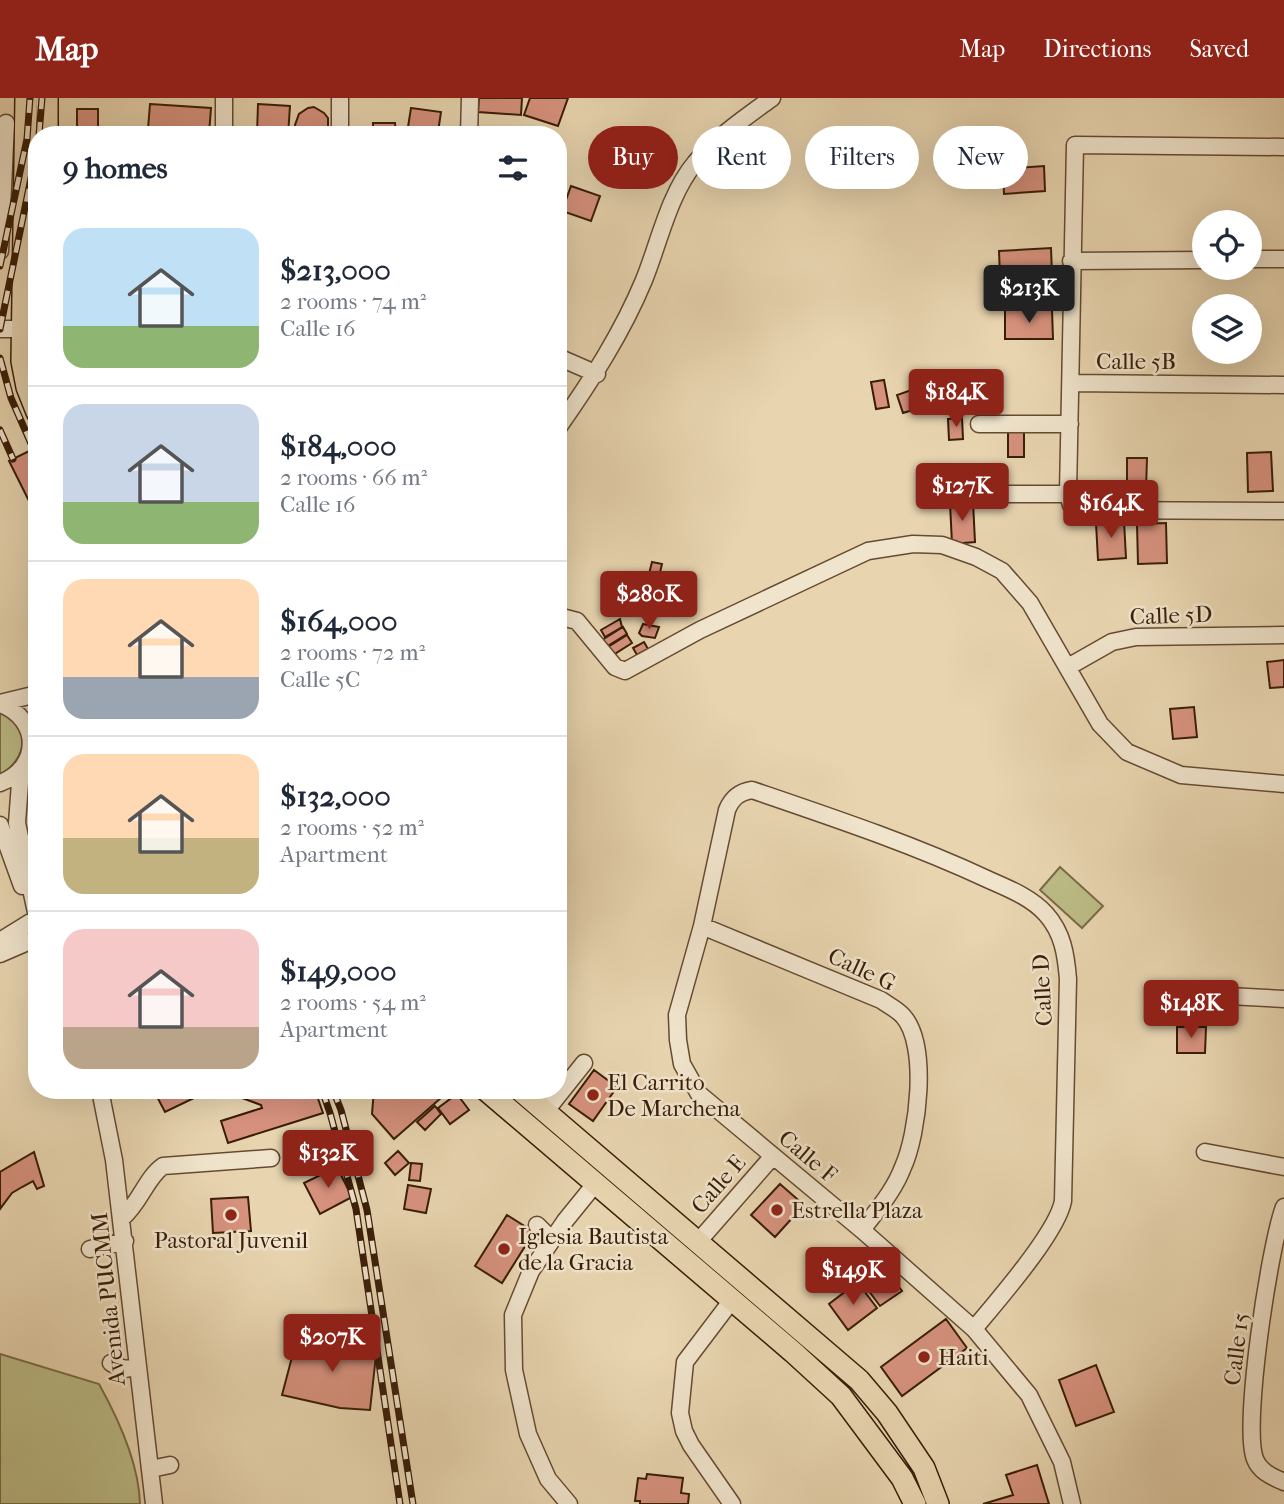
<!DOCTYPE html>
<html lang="en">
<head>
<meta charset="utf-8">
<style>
  :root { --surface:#fff; --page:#f2f2f3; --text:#1f2937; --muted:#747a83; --line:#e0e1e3; --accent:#8f2418 }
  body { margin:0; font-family:"IM FELL French Canon",serif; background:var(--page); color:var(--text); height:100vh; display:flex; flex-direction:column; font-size:26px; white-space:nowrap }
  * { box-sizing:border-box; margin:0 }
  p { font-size:23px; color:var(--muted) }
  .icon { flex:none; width:38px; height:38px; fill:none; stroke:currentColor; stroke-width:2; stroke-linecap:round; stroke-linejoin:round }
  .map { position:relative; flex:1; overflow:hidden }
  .sheet { position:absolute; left:28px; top:28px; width:539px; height:973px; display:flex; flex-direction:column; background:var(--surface); border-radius:28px; box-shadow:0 7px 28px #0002 }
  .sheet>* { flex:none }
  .guide { position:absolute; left:588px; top:28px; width:590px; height:63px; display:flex; gap:14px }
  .fabs { position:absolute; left:1192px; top:112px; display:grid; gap:14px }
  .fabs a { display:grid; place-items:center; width:70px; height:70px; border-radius:50%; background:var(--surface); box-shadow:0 7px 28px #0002; font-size:35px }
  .price { position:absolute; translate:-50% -60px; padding:0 16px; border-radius:7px; background:var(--accent); color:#fff; font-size:23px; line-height:46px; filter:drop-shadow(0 2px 4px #0008) }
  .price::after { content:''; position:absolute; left:50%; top:42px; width:21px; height:16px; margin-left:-10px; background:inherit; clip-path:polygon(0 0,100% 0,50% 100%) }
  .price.on { background:#222; color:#fff }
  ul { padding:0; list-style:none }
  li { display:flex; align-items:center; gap:21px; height:175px; padding:0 35px }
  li+li { border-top:2px solid var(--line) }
  li span { display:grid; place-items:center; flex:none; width:196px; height:140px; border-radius:21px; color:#555 }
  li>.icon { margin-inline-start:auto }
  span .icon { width:84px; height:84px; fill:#fffc; stroke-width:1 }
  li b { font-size:30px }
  h2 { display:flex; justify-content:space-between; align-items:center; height:84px; padding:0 35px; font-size:30px }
  .pill { padding:0 24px; border-radius:32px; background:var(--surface); box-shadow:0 7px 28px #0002; font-size:24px; line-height:63px }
  .pill.on { background:var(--accent); color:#fff }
  header { display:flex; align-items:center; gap:42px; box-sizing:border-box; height:98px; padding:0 35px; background:var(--accent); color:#fff }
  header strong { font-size:33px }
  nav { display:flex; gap:38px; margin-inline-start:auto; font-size:24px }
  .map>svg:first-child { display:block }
  .green { fill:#bcbc87; stroke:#7a6c47; stroke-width:2 }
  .building { fill:#d7927e; stroke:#391d07; stroke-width:2 }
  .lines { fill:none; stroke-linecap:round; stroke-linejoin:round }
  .minor-casing { stroke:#654b31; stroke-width:19 }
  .major-casing { stroke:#391d07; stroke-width:24 }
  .minor { stroke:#f0e4cc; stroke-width:16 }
  .major { stroke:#e8d5b0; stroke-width:21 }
  .rail-casing { stroke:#391d07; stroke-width:7 }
  .rail { stroke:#f0e4cc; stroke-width:4.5; stroke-dasharray:13; stroke-linecap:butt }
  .poi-dot { fill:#8f2418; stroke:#f0e4cc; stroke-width:2.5 }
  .labels { text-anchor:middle; stroke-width:5; stroke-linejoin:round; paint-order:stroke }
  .street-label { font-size:23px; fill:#391d07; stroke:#f0e4cc }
  .poi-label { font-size:23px; fill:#391d07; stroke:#f0e4cc; text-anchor:start }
</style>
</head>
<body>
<header>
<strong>Map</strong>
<nav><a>Map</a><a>Directions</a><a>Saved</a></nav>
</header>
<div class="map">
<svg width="1284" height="1406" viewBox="0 0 1284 1406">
  <rect width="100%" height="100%" fill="#e8d5b0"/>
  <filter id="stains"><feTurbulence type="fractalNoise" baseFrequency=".00286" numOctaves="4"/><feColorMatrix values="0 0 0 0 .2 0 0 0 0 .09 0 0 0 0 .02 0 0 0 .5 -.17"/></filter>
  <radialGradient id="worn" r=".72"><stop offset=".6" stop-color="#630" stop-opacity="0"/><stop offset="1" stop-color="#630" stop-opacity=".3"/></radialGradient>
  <path class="green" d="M0,614c33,14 27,47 0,63z
    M1060,769l43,39 -21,22 -42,-38z
    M0,1256l99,30c20,36 40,79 41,120h-140z"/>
  <path class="building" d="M479,0h43l-1,17 -43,-3z
    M530,0h38l-10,28 -34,-11z
    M150,6l61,4 -2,26 -61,-5z
    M258,6l32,2 -2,29 -31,-1z
    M314,9l10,6 4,5v11l-3,6h-26l-4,-10 4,-11 9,-6z
    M411,10l30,4 -3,20 -30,-5z
    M77,11h21v26h-21z
    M373,25h22l1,12h-23z
    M1044,68l1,25 -41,3 -1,-25z
    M571,88l29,10 -9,25 -29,-10z
    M1051,150l1,26 -52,3 -1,-26z
    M1005,212h47l1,29h-48z
    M884,282l5,27 -13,2 -5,-27z
    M920,289l6,19 -23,7 -6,-18z
    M962,320l1,21 -14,1 -1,-21z
    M1008,331h16v28h-16z
    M37,349v70l-28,-56z
    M1271,354l2,39 -25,1 -1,-39z
    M1127,360h20l-1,32h-19z
    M973,404l2,40 -23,2 -2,-41z
    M1124,423l2,37 -28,2 -2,-37z
    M1166,425l1,40 -29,1 -1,-40z
    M652,464l10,2 -6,25 -10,-3z
    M622,474h17v11h-18z
    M620,521l2,8 -17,10 -4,-7z
    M643,526l16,3 -4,11 -13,-2 -3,-3z
    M623,529l4,7 -21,13 -4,-7z
    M627,537l5,8 -19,12 -5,-8z
    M644,544l4,7 -11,6 -4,-7z
    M1284,562v27l-14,1 -3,-26z
    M1194,609l3,30 -24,2 -3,-30z
    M1177,929h29l-1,26h-28z
    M594,972l23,17 -24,34 -24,-17z
    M156,992h125l7,5 15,-5h12l8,23 -95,30 -7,-22 41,-13 -1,-3 -27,-10 -19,-2 -19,4 -31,15 -11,-21z
    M374,992h76l-56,49 -22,-25z
    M457,996l12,16 -19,14 -12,-16z
    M435,1008l6,8 -16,16 -8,-8z
    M398,1053l11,12 -14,12 -10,-12z
    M34,1054l10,34 -7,3 -4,-8 -11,6 -10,6 -12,16v-37z
    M411,1065l11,1 -2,17 -11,-1z
    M337,1069l15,30 -32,17 -16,-31z
    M780,1086l24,21 -29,32 -24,-22z
    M408,1087l23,4 -5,24 -22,-4z
    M248,1099l3,34 -38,2 -2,-34z
    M507,1117l27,17 -32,51 -27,-17z
    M882,1165l20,28 -22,15 -20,-27z
    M861,1189l16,21 -29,22 -19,-26 21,-16 3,4z
    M946,1221l21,29 -65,48 -21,-29z
    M297,1240l80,8 -7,64 -30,-2 -58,-13z
    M1096,1267l18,47 -38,14 -17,-46z
    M1037,1367l12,39h-66l30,-9 -7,-20z
    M647,1376l36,4 -2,15 8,1 -1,10h-48v-3h-5l3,-23 8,1z"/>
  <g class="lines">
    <g class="minor-casing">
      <path id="minor" d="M340,0v37
        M224,37v-37
        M469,37l1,-37
        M1284,49l-209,-2 -7,349 3,11 11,5 202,1
        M0,153l6,-128
        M1250,161h34
        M1071,163l133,-1
        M0,231h21
        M558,259l39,17
        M1071,285l213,2
        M979,326h91
        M558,330c33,-47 64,-95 86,-148 15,-37 25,-86 51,-117 20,-25 51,-46 77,-65
        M979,396h89
        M558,518l19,5 38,46 10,4 75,-41 168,-79 45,-7 29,1 34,12 26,14 28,32 70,121 27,28 54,23 103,9
        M1068,569l44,-25 24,-5 148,-2
        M0,605l37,-9
        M0,606c41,15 41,64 0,79
        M21,672l-4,53 20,94
        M0,727l22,61
        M702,828l179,74c7,5 17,10 22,16 26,29 15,118 0,151 -9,24 -26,43 -41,63
        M0,843l37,-23
        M0,856l37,-16
        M1228,898l56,3
        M100,992l14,70 40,344
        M545,1014l39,-49
        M1205,1054l79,15
        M1284,1109c-14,37 -42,219 -29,252 5,13 18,18 29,23
        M122,1120c18,-15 24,-40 41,-52l108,-8
        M537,1127l15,15
        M697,1145l76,-87
        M90,1151l35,-8
        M732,1202l-47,62 -5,51 4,18 7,14 41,59
        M974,1231c23,-28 83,-96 89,-128l5,-222c-2,-24 -5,-46 -22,-65 -15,-17 -39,-26 -59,-35 -75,-35 -156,-62 -235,-89 -13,2 -20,8 -25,20l-25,116 -25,89 1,25 4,24 17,30 163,136 112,99 55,66 33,67 10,42
        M111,1265l13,6 14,-2
        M151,1371l19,-4
        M569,1406l-21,-25 -20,-45 -14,-64 -1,-55 18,-44 34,-50 30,-37"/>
    </g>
    <g class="major-casing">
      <path id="major" d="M26,0l-4,263 5,26 10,25
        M47,37v-37
        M486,992l307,262 48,44 61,82 13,26
        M520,992l339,290 28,33 37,55 14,36"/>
    </g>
    <use href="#minor" class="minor"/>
    <use href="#major" class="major"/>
    <g class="rail-casing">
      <path id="rail" d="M39,37l3,-37
        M0,168l27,-127 3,-41
        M0,231l37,-180
        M0,260l11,40 22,50
        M0,332l13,29
        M322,992l8,23 26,96 44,295
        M333,992l8,20 26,100 46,294"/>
    </g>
    <use href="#rail" class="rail"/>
  </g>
  <g class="poi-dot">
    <circle cx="593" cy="997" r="7"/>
    <circle cx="777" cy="1112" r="7"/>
    <circle cx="231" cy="1117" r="7"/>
    <circle cx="504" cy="1151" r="7"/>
    <circle cx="924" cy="1259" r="7"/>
  </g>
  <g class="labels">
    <g class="street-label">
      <text x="1136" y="271">Calle 5B</text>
      <text transform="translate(1171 517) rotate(-2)" y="8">Calle 5D</text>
      <text transform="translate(862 871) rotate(25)" y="8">Calle G</text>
      <text transform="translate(1042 892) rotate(-93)" y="8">Calle D</text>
      <text transform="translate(808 1058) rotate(40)" y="8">Calle F</text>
      <text transform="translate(718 1086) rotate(-49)" y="8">Calle E</text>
      <text transform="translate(108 1201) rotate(-96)" y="8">Avenida PUCMM</text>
      <text transform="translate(1236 1251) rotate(-83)" y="8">Calle 15</text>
    </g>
    <g class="poi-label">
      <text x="607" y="992">El Carrito<tspan x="607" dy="26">De Marchena</tspan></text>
      <text x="791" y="1120">Estrella Plaza</text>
      <text x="518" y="1146">Iglesia Bautista<tspan x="518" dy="26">de la Gracia</tspan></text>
      <text x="231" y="1150" text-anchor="middle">Pastoral Juvenil</text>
      <text x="938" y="1267">Haiti</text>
    </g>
  </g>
  <rect width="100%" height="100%" filter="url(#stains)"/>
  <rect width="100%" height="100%" fill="url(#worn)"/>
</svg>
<div class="fabs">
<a><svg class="icon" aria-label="locate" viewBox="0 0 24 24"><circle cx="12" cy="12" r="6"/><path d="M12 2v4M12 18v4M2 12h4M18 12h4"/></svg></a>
<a><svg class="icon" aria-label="layers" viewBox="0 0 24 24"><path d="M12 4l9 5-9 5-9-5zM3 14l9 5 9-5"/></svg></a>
</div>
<b class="price on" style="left:1029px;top:227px">$213K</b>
<b class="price" style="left:956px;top:331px">$184K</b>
<b class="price" style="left:962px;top:425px">$127K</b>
<b class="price" style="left:1111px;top:442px">$164K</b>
<b class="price" style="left:649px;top:533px">$280K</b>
<b class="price" style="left:1191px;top:942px">$148K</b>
<b class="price" style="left:328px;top:1092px">$132K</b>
<b class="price" style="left:853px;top:1209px">$149K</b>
<b class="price" style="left:332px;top:1276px">$207K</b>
<div class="guide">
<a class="pill on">Buy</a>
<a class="pill">Rent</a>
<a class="pill">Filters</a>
<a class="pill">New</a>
</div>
<section class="sheet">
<h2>9 homes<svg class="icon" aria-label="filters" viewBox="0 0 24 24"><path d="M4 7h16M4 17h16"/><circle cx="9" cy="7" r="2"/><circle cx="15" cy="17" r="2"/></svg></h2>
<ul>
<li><span style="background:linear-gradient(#bfe0f5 70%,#8fb573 0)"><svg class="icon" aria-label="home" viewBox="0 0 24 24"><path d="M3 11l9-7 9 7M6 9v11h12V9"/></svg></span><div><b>$213,000</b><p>2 rooms · 74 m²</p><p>Calle 16</p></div></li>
<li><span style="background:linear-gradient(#c9d6e8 70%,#8fb573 0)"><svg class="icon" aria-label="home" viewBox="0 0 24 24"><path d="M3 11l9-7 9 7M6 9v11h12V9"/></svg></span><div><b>$184,000</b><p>2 rooms · 66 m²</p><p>Calle 16</p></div></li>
<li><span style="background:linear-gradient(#ffd9b3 70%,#9aa5b1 0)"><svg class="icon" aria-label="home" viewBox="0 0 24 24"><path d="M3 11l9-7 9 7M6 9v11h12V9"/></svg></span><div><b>$164,000</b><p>2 rooms · 72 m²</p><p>Calle 5C</p></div></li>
<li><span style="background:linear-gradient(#ffd9b3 60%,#c2b280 0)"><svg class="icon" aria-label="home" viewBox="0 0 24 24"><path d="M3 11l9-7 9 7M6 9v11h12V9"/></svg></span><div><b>$132,000</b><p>2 rooms · 52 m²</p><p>Apartment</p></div></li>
<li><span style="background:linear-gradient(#f6c9c9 70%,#b9a48a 0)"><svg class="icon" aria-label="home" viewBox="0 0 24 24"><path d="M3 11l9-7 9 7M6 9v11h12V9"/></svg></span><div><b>$149,000</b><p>2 rooms · 54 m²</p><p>Apartment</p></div></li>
</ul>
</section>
</div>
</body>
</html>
